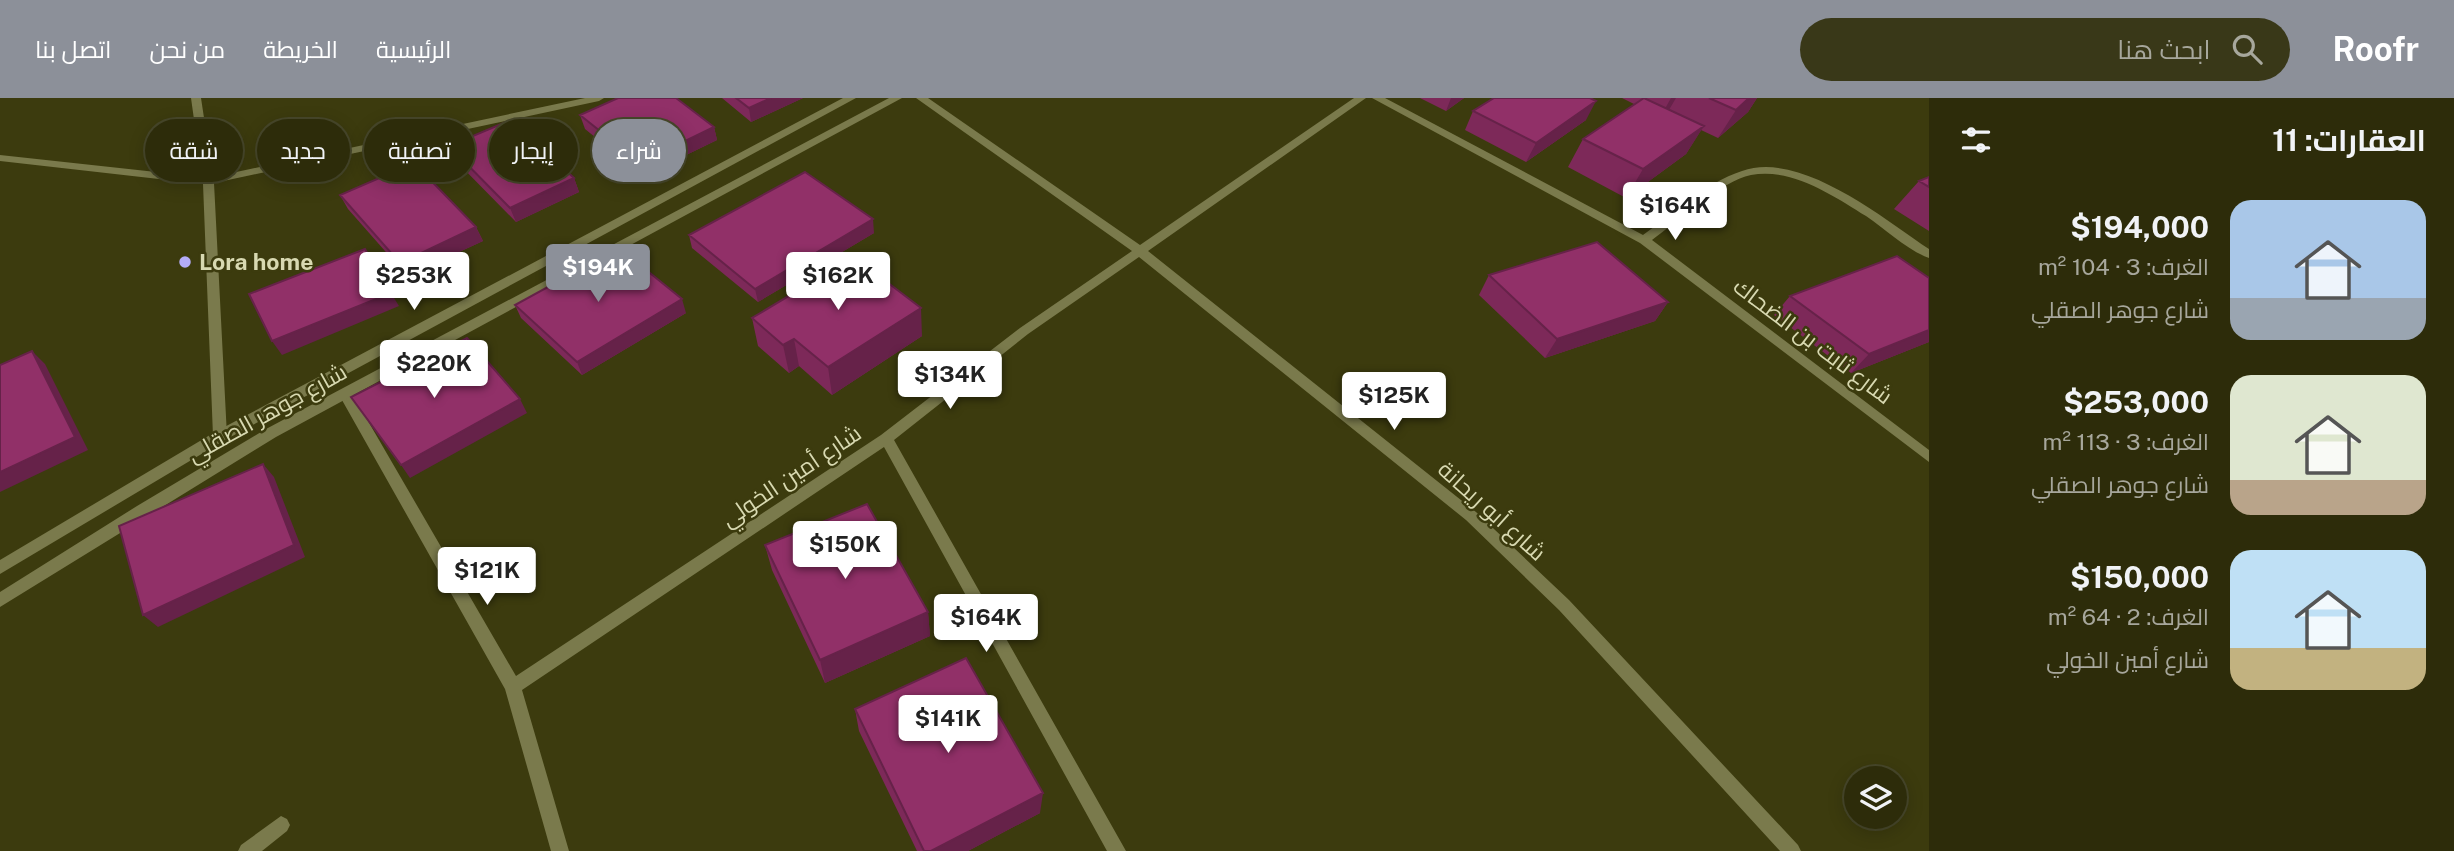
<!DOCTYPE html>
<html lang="ar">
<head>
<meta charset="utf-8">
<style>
  :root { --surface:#2d2c0a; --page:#393818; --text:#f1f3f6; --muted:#a7a79c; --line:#48482b; --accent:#8c9099 }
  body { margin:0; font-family:"Public Sans",Cairo,sans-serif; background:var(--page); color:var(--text); direction:rtl; height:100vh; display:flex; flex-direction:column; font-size:26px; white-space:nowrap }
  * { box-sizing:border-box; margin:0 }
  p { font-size:23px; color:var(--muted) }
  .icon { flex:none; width:38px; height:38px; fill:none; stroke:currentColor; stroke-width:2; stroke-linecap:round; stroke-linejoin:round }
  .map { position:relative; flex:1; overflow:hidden; direction:ltr }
  .details { display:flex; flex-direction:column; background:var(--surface); width:525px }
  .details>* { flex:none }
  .top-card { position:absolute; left:21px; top:21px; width:665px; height:63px; direction:rtl; display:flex; gap:14px }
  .fabs { position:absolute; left:1844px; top:668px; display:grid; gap:14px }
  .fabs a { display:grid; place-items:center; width:63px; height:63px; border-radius:50%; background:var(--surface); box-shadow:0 4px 18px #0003,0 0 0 2px var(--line); font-size:35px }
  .price { position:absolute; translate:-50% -60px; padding:0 16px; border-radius:7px; background:#fff; color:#222; font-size:23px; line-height:46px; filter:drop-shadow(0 2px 4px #0008) }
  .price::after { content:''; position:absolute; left:50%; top:42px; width:21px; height:16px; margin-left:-10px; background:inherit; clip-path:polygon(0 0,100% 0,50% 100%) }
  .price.selected { background:var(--accent); color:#fff }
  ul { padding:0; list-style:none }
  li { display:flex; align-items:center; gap:21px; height:175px; padding:0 28px }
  li span { display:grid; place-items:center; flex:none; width:196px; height:140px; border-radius:21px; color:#555 }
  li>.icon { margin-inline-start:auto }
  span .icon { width:84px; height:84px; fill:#fffc; stroke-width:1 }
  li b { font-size:30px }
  h2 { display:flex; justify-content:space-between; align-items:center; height:84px; padding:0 28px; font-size:30px }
  .pill { padding:0 24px; border-radius:32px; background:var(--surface); box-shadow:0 4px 18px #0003,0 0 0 2px var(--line); font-size:24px; line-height:63px }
  .pill.selected { background:var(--accent); color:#fff }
  header { display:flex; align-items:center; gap:42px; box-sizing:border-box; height:98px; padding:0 35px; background:var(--accent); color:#fff }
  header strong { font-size:33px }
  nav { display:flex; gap:38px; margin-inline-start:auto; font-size:24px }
  .search { width:490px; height:63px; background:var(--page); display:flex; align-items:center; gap:18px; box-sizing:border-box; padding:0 24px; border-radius:38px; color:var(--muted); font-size:26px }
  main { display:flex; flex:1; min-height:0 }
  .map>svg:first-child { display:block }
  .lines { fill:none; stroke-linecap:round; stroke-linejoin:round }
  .minor { fill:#7a7a4c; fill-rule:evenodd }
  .tertiary { fill:#7a7a4c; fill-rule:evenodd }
  .wall { fill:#7d2959 }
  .shaded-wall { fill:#662249 }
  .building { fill:#913068; stroke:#662249; stroke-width:2 }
  .poi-dot { fill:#b4acf9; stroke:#3c3b0e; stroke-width:2.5 }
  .labels { text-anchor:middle; stroke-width:5; stroke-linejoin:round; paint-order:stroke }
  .poi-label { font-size:23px; font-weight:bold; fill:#d8d9b1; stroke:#3c3b0e; text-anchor:start }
  .street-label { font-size:23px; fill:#d8d9b1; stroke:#3c3b0e }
</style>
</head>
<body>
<header>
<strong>Roofr</strong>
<div class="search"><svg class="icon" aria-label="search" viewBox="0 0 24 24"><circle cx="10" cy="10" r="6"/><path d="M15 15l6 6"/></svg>ابحث هنا</div>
<nav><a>الرئيسية</a><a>الخريطة</a><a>من نحن</a><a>اتصل بنا</a></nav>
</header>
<main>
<section class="details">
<h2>العقارات: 11<svg class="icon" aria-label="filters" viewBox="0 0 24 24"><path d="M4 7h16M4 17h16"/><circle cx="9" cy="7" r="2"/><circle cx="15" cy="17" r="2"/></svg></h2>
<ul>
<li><span style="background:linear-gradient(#a9c7e8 70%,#9aa5b1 0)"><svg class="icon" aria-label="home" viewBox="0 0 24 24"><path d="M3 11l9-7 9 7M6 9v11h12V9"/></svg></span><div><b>$194,000</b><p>الغرف: 3 · 104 m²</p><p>شارع جوهر الصقلي</p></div></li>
<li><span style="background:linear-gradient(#dfe7d0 75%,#b9a48a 0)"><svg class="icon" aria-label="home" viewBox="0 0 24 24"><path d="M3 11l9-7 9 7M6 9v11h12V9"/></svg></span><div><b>$253,000</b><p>الغرف: 3 · 113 m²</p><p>شارع جوهر الصقلي</p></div></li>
<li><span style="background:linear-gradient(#bfe0f5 70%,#c2b280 0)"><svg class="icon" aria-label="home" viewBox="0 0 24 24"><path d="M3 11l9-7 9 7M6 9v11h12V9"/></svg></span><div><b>$150,000</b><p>الغرف: 2 · 64 m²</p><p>شارع أمين الخولي</p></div></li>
</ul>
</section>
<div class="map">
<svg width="1929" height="753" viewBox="0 0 1929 753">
  <rect width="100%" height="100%" fill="#3c3b0e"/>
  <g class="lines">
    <path class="minor" d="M191,0h10l12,79 372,-79h19l-5,3 -385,82 13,253 -7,5 -7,-5 -10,-252 -203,-23v-6l202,22z
      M916,0h12l212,147 214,-147h12l-218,153 328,261 93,88 229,245 3,6h-21l-221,-241 -93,-90 -327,-263 -111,77 -134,106 232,411h-19l-223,-404 -362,243 47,161h-18l-46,-162 -167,-296 7,-5 5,2 166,286 365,-241 139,-107 112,-77z
      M1372,0h13l258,137c31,-22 62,-52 99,-64 58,-21 141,47 187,78v9c-22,-8 -44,-29 -63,-42 -32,-20 -75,-49 -115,-41 -30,6 -74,47 -99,65l277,210v12l-289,-219z
      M281,718l6,3 3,6 -3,6 -25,20h-24l3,-6z"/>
    <path class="tertiary" d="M843,0h13l-631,342 -225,134v-14l215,-128z
      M889,0h13l-626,339 -276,170v-15l137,-86 129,-77z"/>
  </g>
  <path class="wall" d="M722,0h81l-52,24z
    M1420,0h44l-18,13z
    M1622,0h135l-9,14 -30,26 -17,-8 -15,24 -60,44 -58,-31 15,-28 50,-33 1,-2z
    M1473,13l113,9 -60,42 -61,-32z
    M580,17l134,12 3,13 -74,36 -58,-47z
    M449,48l125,32 5,14 -63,30 -61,-62z
    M1929,79v54l-35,-22 25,-28z
    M340,97l136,32 7,14 -76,35 -59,-67z
    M874,135l-116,69 -66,-54 -3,-13z
    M1489,177l179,27 -13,19 -110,37 -66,-63z
    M1929,180v64l-78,31 -77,-58 16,-19z
    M515,207l171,8 -104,62 -61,-57z
    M752,220l170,18 -90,59 -33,-29 -10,7 -31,-27z
    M765,447l163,67 2,24 -105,47 -53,-113z
    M855,611l185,104 -72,38h-51l-58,-120z"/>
  <path class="shaded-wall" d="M771,0h32l-52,24 -2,-14z
    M1451,0h13l-18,13z
    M1671,0h5l-10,17 -8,6z
    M1749,0h8l-9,14 -30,26 18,-28z
    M1596,3l-10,19 -60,42 10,-19z
    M1704,28l-18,28 -60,44 17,-29z
    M714,29l3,13 -74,36 -3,-13z
    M574,80l5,14 -63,30 -6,-14z
    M873,121l1,14 -116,69 -3,-13z
    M476,129l7,14 -76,35 -7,-13z
    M391,195l8,13 -117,49 -10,-14z
    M682,201l4,14 -104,62 -5,-13z
    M1668,204l-13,19 -110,37 12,-19z
    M921,210l1,28 -90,59 -4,-28z
    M1929,232v12l-78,31 18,-19z
    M794,241l5,27 -10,7 -6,-28z
    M32,253l13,13 43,86 -88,42v-20z
    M520,301l7,14 -117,65 -9,-13z
    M263,366l11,13 31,80 -147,70 -15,-12z
    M928,514l2,24 -105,47 -5,-23z
    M1043,695l-3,20 -72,38h-37z"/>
  <path class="building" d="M618,0h58l38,29 -74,36 -60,-48z
    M736,0h35l-22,10z
    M1494,0h96l6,3 -60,42 -63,-32z
    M1644,0l60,28 -61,43 -60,-30z
    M1709,0h40l-13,12z
    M511,22l63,58 -64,30 -61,-62z
    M414,65l62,64 -76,36 -60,-68z
    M805,74l68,47 -118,70 -66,-54z
    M1929,79v10l-10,-6z
    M1597,144l71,60 -111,37 -68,-64z
    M619,150l63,51 -105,63 -62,-57z
    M365,151l26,44 -119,48 -23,-47z
    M1897,158l32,22v52l-60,24 -79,-58z
    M854,159l67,51 -93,59 -34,-28 -11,6 -31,-27z
    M467,240l53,61 -119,66 -50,-68z
    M32,253l43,86 -75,35v-107z
    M263,366l31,81 -151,70 -24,-89z
    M867,406l61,108 -108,48 -55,-115z
    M966,560l77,135 -112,58h-7l-69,-142z"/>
  <circle class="poi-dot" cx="185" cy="164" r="7"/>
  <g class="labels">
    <g class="poi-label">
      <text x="199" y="172">Lora home</text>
    </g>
    <g class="street-label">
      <text transform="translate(1813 243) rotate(37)" y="8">شارع ثابت بن الضحاك</text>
      <text transform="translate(267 315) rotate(-29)" y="8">شارع جوهر الصقلي</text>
      <text transform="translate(791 378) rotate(-34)" y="8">شارع أمين الخولي</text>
      <text transform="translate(1492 413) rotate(42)" y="8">شارع أبو ريحانة</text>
    </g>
  </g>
</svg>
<div class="fabs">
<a><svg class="icon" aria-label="layers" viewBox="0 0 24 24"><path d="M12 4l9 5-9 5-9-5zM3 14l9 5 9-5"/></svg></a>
</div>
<b class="price" style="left:1675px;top:144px">$164K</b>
<b class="price selected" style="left:598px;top:206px">$194K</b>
<b class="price" style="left:414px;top:214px">$253K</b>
<b class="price" style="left:838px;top:214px">$162K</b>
<b class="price" style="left:434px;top:302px">$220K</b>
<b class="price" style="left:950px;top:313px">$134K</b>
<b class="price" style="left:1394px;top:334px">$125K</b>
<b class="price" style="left:845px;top:483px">$150K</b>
<b class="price" style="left:487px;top:509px">$121K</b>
<b class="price" style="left:986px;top:556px">$164K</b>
<b class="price" style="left:948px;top:657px">$141K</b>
<div class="top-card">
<a class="pill selected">شراء</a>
<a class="pill">إيجار</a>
<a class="pill">تصفية</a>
<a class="pill">جديد</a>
<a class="pill">شقة</a>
</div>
</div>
</main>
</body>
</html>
